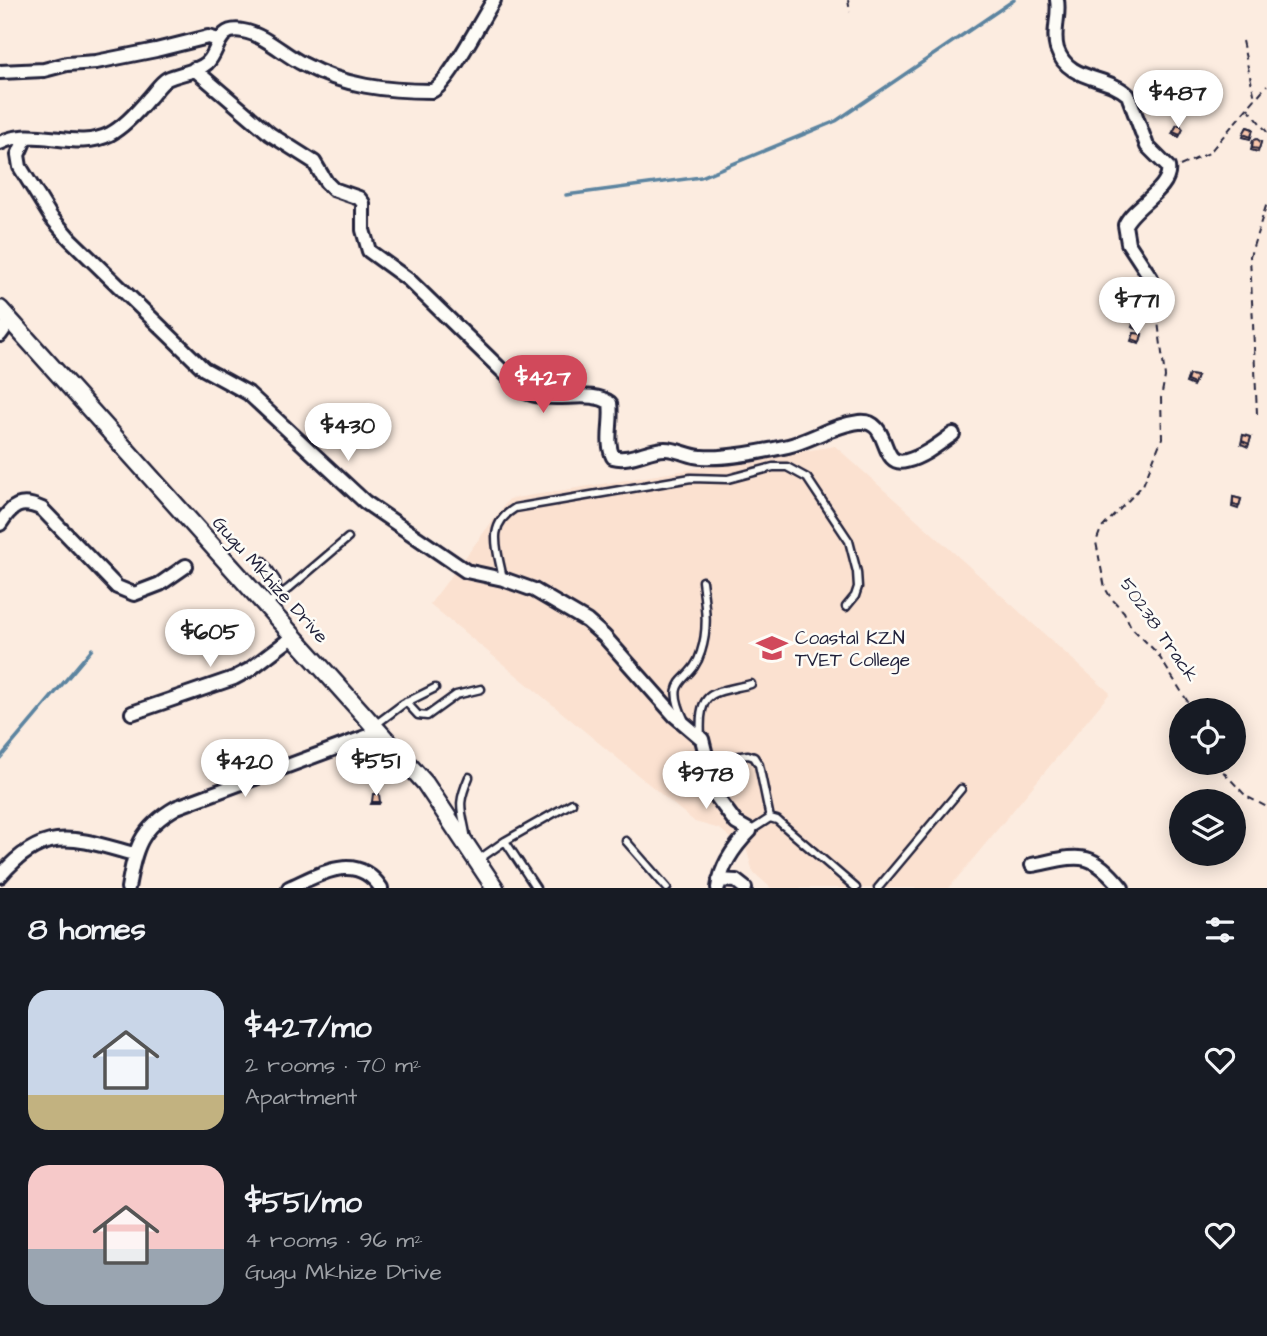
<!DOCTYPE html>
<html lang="en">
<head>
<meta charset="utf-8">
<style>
  :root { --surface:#171b24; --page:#20242c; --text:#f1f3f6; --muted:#9ea1a6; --accent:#d1495b }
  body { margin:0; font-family:"Architects Daughter",sans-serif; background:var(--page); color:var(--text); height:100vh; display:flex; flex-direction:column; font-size:26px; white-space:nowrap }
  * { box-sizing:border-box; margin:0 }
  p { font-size:23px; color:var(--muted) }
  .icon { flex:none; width:38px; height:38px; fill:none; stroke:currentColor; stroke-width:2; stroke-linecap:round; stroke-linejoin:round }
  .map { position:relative; height:888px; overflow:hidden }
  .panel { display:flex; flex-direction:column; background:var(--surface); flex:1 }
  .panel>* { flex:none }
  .controls { position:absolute; left:1169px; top:698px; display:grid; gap:14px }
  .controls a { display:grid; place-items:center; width:77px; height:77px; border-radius:50%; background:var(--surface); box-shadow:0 4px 18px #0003; font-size:35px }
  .price { position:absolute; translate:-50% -60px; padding:0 16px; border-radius:24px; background:#fff; color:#222; font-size:23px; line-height:46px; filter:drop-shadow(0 2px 4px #0008) }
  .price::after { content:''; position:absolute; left:50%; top:42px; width:21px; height:16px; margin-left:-10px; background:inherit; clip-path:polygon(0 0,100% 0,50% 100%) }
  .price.on { background:var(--accent); color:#fff }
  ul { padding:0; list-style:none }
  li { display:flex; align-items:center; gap:21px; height:175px; padding:0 28px }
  li span { display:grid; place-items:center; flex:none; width:196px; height:140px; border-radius:21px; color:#555 }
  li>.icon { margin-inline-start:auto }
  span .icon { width:84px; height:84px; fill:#fffc; stroke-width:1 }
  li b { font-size:30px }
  h2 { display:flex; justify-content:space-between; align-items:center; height:84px; padding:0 28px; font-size:30px }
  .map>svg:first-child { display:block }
  .built { fill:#fbe1d0 }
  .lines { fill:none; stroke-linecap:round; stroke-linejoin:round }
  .stream { stroke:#5c84a0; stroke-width:3.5 }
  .service-casing { stroke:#22223b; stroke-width:11 }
  .minor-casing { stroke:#22223b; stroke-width:18 }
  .tertiary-casing { stroke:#22223b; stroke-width:21 }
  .path { stroke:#22223b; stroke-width:2; stroke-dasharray:7 5; stroke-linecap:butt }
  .service { stroke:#fdfcf7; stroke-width:6 }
  .minor { stroke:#fdfcf7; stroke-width:12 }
  .tertiary { stroke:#fdfcf7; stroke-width:16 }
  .wall { fill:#d7aa93; stroke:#22223b; stroke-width:2 }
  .shaded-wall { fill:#af8b78; stroke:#22223b; stroke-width:2 }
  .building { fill:#fac6ab; stroke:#22223b; stroke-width:2 }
  .labels { text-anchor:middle; stroke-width:5; stroke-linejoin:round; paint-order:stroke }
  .street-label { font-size:19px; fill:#22223b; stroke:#fdfcf7 }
  .poi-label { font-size:19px; fill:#22223b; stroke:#fdfcf7; text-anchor:start }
</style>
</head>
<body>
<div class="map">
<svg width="1267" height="888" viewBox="0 0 1267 888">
  <rect width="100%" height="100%" fill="#fcece0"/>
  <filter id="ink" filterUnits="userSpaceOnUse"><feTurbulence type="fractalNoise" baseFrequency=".0143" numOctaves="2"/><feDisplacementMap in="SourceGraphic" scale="14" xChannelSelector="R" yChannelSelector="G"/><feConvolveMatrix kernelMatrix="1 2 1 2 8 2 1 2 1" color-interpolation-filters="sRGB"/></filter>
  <g filter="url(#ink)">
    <path class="built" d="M835,446l275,247 -161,195h-178l-18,-16 -6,-21 -27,-22 -25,-7 -265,-218 79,-105z"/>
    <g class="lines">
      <path class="stream" d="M566,195l135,-18 135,-56 178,-121
        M0,758l92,-109"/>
      <g class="service-casing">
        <path id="service" d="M263,561l13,19 2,17
          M503,579c-5,-29 -18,-53 12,-71l176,-30 37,1 45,-12h14l20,11 42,63 8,31 1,15 -3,9 -9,11
          M266,605l22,-16 60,-51
          M406,702l12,13 9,1 29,-21 25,-6
          M684,719c-21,-45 7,-33 17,-67 8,-24 4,-47 1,-71
          M375,725l28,-21 32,-16
          M701,737c-3,-47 9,-43 50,-53
          M707,761l41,-6 6,2 5,8 11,53
          M750,831l20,-13 7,2 79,68
          M466,834c-5,-27 -9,-29 3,-57
          M505,841l31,47
          M626,841l41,47
          M478,860l27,-19 67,-38
          M878,888l83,-99"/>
      </g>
      <g class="minor-casing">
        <path id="minor" d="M1057,0c3,16 -5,32 0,49 11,33 50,26 71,46l19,51 21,21c4,22 -34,38 -43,58l3,18 23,35
          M194,69l76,65 44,28 12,20 7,7 26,9 4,5v27l6,21 40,29 114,111c29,14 67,-3 87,12 3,18 -5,38 3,54 17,5 35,-8 52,-8 13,0 25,8 37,8 22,2 64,-6 86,-11 24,-6 45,-21 71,-24 33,-3 19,46 47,39 17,-4 33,-17 47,-27
          M0,72l44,-2 23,-6 29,-2 60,-12 52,-13 11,3
          M26,137l-8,18 2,12 31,50 19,22 134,130 44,24 117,109 101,69 37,8 31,11 53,31 17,15 71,80 27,23 14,57 20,27 14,8c-16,16 -29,34 -32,57
          M0,143c34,-18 76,9 110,-9 15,-8 29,-24 39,-36 6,-6 11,-15 18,-19 12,-6 30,-7 40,-16 13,-12 9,-37 36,-32 22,4 40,23 60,33 41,22 83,27 129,27 17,-7 49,-72 62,-91
          M0,335l10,-14
          M0,524c12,-19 21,-25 42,-15l75,78 17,7 26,-10 26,-18
          M132,713l102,-35 15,-8 45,-34
          M1032,865c47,-9 57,-17 90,23
          M0,876c45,-52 75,-38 134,-22
          M719,880l17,1 9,7
          M128,888c7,-40 12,-60 49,-81l202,-75
          M289,888c32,-14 67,-37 92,0"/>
      </g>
      <g class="tertiary-casing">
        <path id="tertiary" d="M0,309l425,474 70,105"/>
      </g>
      <path class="path" d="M848,0l2,12
        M1242,41l13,57
        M1248,108l19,24
        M1180,166l29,-13 58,-68
        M1154,290l11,87 -4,21 1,40 -19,47 -42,44 -5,13 9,46 6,10 13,14 7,15 26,26 36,57
        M1257,414l-7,-158 17,-53
        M1215,763l31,33 21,11"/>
      <use href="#service" class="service"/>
      <use href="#minor" class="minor"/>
      <use href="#tertiary" class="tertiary"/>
    </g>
    <path class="wall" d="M1177,125l5,6 -3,6 -7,-3z
      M1247,127l6,2 -3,10 -7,-2z
      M1253,140l8,2 -3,10 -7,-2z
      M1136,317l7,3 -4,10 -7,-3z
      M1134,333l8,1 -3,10 -8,-3z
      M1189,375l8,1 -4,10 -7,-3z
      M1243,435l8,2 -3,10 -7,-3z
      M1233,497l8,2 -3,10 -6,-2z"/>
    <path class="shaded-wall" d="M372,802h8l-1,2h-8z"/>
    <path class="building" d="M1177,125h3l3,4 -3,6 -7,-3z
      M1247,127l6,2 -2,8 -8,-3z
      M1257,139l4,3 -2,7 -7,-1 1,-8z
      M1136,317l7,3 -3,7 -7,-3z
      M1134,333l8,1 -2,8 -8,-3z
      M1189,375l8,1 -3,8 -7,-3z
      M1243,435l8,2 -2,7 -7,-3z
      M1233,497l8,2 -2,7 -6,-1z
      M373,794h6l1,8h-8z"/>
  </g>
  <defs>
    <g id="university-bare" transform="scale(2.415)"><path d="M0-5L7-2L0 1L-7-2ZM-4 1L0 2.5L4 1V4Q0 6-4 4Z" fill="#d1495b" stroke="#fdfcf7" stroke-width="2.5" paint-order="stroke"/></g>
  </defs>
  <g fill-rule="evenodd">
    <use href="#university-bare" x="772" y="648"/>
  </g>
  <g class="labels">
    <g class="street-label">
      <text transform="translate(271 579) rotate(48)" y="7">Gugu Mkhize Drive</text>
      <text transform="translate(1160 629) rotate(55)" y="7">50238 Track</text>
    </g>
    <g class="poi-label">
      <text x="795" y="644">Coastal KZN<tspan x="795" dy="22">TVET College</tspan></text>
    </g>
  </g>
</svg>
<div class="controls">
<a><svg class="icon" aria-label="locate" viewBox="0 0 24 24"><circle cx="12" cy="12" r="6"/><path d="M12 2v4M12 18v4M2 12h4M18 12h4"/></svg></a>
<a><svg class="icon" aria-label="layers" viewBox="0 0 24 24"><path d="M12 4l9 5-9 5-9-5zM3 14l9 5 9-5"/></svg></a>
</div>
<b class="price" style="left:1178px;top:130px">$487</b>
<b class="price" style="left:1137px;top:337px">$771</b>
<b class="price on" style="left:543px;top:415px">$427</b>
<b class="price" style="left:348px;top:463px">$430</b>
<b class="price" style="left:210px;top:669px">$605</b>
<b class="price" style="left:376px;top:798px">$551</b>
<b class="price" style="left:245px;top:799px">$420</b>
<b class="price" style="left:706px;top:811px">$978</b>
</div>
<section class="panel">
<h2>8 homes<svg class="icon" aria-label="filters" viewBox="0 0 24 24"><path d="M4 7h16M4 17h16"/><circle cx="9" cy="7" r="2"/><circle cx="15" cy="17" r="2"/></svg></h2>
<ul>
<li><span style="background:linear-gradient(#c9d6e8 75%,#c2b280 0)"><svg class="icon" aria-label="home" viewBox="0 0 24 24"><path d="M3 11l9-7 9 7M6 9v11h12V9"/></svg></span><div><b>$427/mo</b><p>2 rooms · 70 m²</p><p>Apartment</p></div><svg class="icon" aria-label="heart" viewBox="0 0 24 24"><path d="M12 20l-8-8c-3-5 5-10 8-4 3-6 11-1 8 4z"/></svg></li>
<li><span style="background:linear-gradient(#f6c9c9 60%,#9aa5b1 0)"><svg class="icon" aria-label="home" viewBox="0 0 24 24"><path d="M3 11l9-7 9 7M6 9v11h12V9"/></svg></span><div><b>$551/mo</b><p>4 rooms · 96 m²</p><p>Gugu Mkhize Drive</p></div><svg class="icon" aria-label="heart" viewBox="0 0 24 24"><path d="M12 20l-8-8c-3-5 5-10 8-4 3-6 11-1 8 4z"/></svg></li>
</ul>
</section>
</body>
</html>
